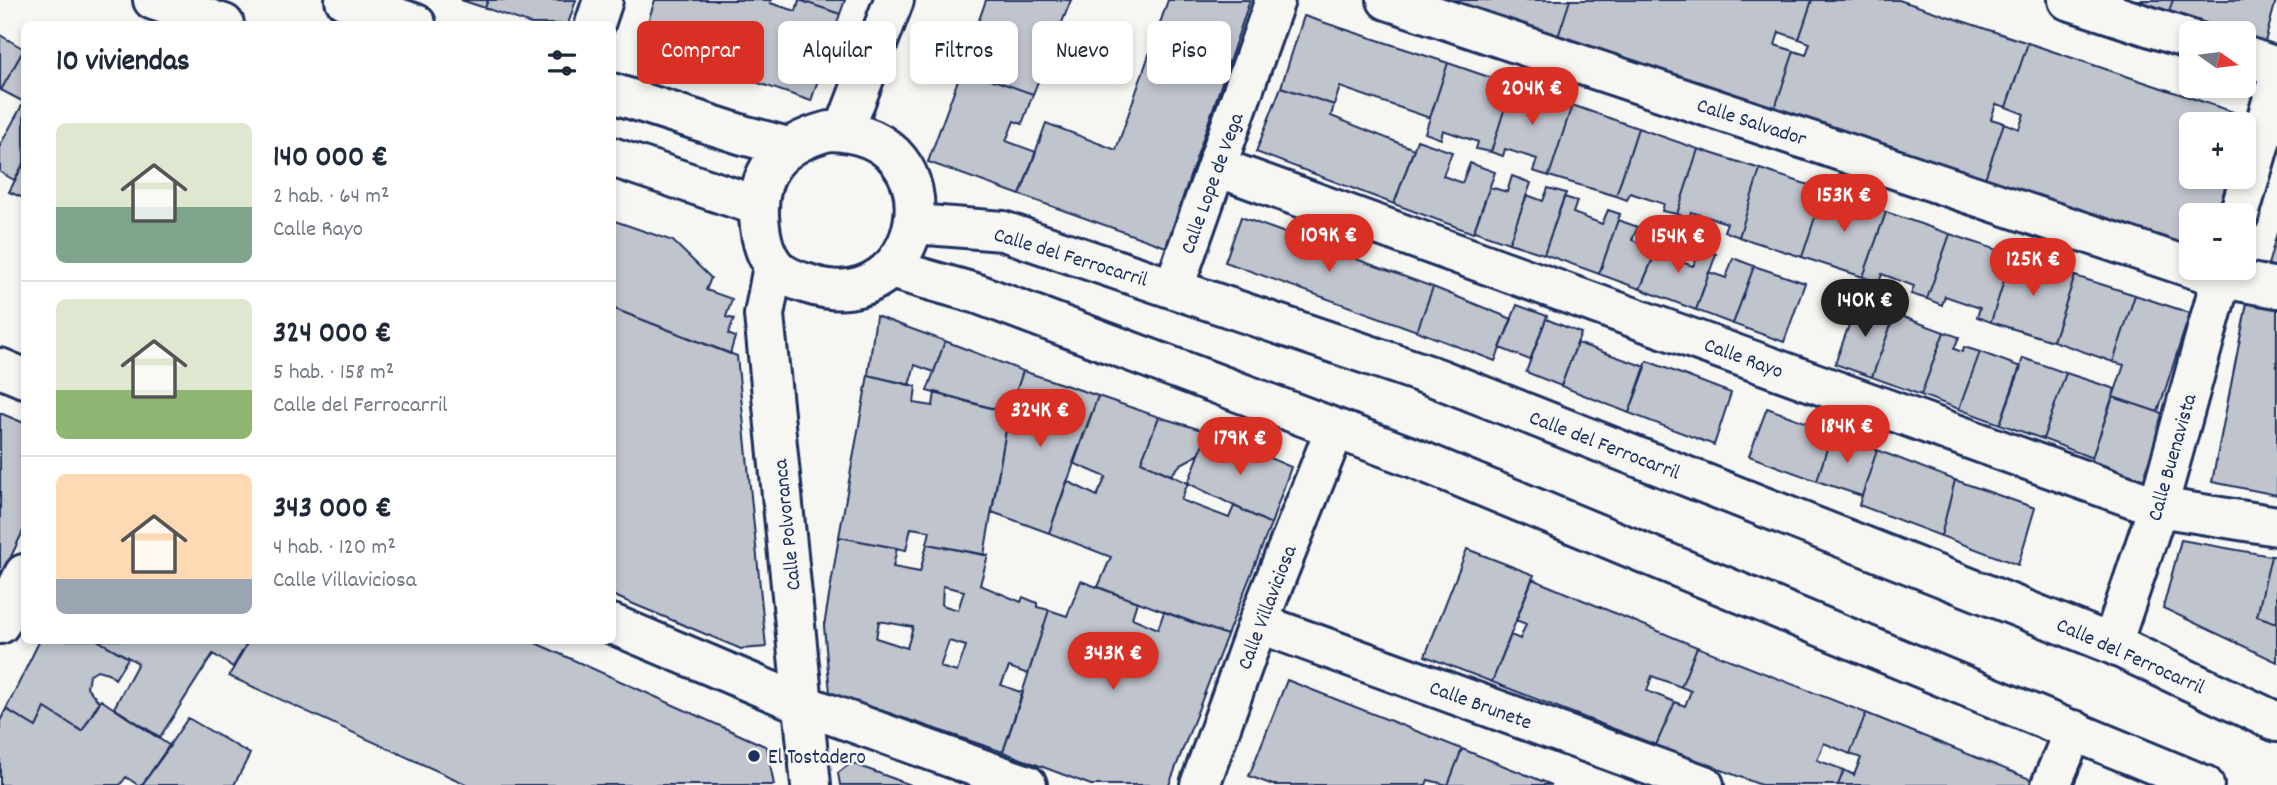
<!DOCTYPE html>
<html lang="es">
<head>
<meta charset="utf-8">
<style>
  :root { --surface:#fff; --page:#f6f6f7; --text:#1f2937; --muted:#747a83; --line:#e0e1e3; --accent:#d93025 }
  body { margin:0; font-family:Dekko,sans-serif; background:var(--page); color:var(--text); height:100vh; display:flex; flex-direction:column; font-size:26px; white-space:nowrap }
  * { box-sizing:border-box; margin:0 }
  p { font-size:23px; color:var(--muted) }
  .icon { flex:none; width:38px; height:38px; fill:none; stroke:currentColor; stroke-width:2; stroke-linecap:round; stroke-linejoin:round }
  .map { position:relative; flex:1; overflow:hidden }
  .drawer { position:absolute; left:21px; top:21px; width:595px; height:623px; display:flex; flex-direction:column; background:var(--surface); border-radius:10px; box-shadow:0 4px 10px #0003 }
  .drawer>* { flex:none }
  .hud { position:absolute; left:637px; top:21px; width:665px; height:63px; display:flex; gap:14px }
  .needle { width:46px; rotate:104deg }
  .controls { position:absolute; left:2179px; top:21px; display:grid; gap:14px }
  .controls a { display:grid; place-items:center; width:77px; height:77px; border-radius:10px; background:var(--surface); box-shadow:0 4px 10px #0003; font-size:35px }
  .price { position:absolute; translate:-50% -60px; padding:0 16px; border-radius:24px; background:var(--accent); color:#fff; font-size:23px; line-height:46px; filter:drop-shadow(0 2px 4px #0008) }
  .price::after { content:''; position:absolute; left:50%; top:42px; width:21px; height:16px; margin-left:-10px; background:inherit; clip-path:polygon(0 0,100% 0,50% 100%) }
  .price.selected { background:#222; color:#fff }
  ul { padding:0; list-style:none }
  li { display:flex; align-items:center; gap:21px; height:175px; padding:0 35px }
  li+li { border-top:2px solid var(--line) }
  li span { display:grid; place-items:center; flex:none; width:196px; height:140px; border-radius:10px; color:#555 }
  li>.icon { margin-inline-start:auto }
  span .icon { width:84px; height:84px; fill:#fffc; stroke-width:1 }
  li b { font-size:30px }
  h2 { display:flex; justify-content:space-between; align-items:center; height:84px; padding:0 35px; font-size:30px }
  .tag { padding:0 24px; border-radius:10px; background:var(--surface); box-shadow:0 4px 10px #0003; font-size:24px; line-height:63px }
  .tag.selected { background:var(--accent); color:#fff }
  .map>svg:first-child { display:block }
  .building { fill:#c0c4cd; stroke:#1b2f5e; stroke-width:2; fill-rule:evenodd }
  .lines { fill:none; stroke-linecap:round; stroke-linejoin:round }
  .minor-casing { stroke:#1b2f5e; stroke-width:44 }
  .minor { stroke:#f6f6f2; stroke-width:38 }
  .poi-dot { fill:#1b2f5e; stroke:#f6f6f2; stroke-width:2.5 }
  .labels { text-anchor:middle; stroke-width:5; stroke-linejoin:round; paint-order:stroke }
  .street-label { font-size:21px; fill:#1b2f5e; stroke:#f6f6f2 }
  .poi-label { font-size:21px; fill:#1b2f5e; stroke:#f6f6f2; text-anchor:start }
</style>
</head>
<body>
<div class="map">
<svg width="2277" height="785" viewBox="0 0 2277 785">
  <rect width="100%" height="100%" fill="#f6f6f2"/>
  <filter id="ink" filterUnits="userSpaceOnUse"><feTurbulence type="fractalNoise" baseFrequency=".0143" numOctaves="2"/><feDisplacementMap in="SourceGraphic" scale="14" xChannelSelector="R" yChannelSelector="G"/><feConvolveMatrix kernelMatrix="1 2 1 2 8 2 1 2 1" color-interpolation-filters="sRGB"/></filter>
  <g filter="url(#ink)">
    <path class="building" d="M461,0h27l-3,8z
      M488,0h88l-8,24h-37l-46,-16z
      M655,0h116l-1,3 26,8 3,-11 41,14 -29,87 -170,-58zM723,29l32,10 -6,18 -33,-10z
      M799,0h46l-5,14z
      M986,0h85l-38,94 -71,-25z
      M1168,0h82l-84,247 -146,-52 26,-72 70,27z
      M1424,0h146l-14,43z
      M1570,0h242l-13,39 -20,-7 -4,13 19,6 -22,66 -216,-74z
      M1812,0h87l129,43 -22,64 -10,-3 -5,15 13,4 -22,64 -210,-70 22,-66 12,4 4,-12 -11,-4z
      M2136,0h37l-4,11z
      M2173,0h103l-11,42 -21,-7v-2h-7l-68,-22z
      M1304,16l144,47 -18,55 -90,-31 -6,18 -53,-18z
      M0,35l24,14 -23,41 -1,-1z
      M2028,43l220,74 -4,14v-7h-53v53h38l-13,38h-25v39l-209,-67 22,-64 15,6 5,-15 -18,-7z
      M24,49v114l-10,17 -14,-8v-27l24,-43 -23,-12z
      M1448,63l64,22 -21,67 -15,-3 2,-7 -35,-12 -2,9 -16,-6z
      M962,69l71,25 -11,30 -8,-3 -8,20 30,11 -16,43 -92,-33z
      M1512,85l60,20 -23,71 -16,-5 4,-12 -32,-10 -2,7 -12,-4z
      M1281,87l53,18 -3,11 83,33 -20,55 -138,-52z
      M1572,105l66,23 -22,68 -67,-20z
      M1638,128l60,21 -21,65 -15,-3 2,-7 -34,-11 -3,7 -11,-4z
      M1417,140l35,12 -9,24 19,7 8,-20 25,9 -22,61 -79,-29z
      M1698,149l62,20 -21,68 -15,-6 3,-8 -36,-11 -2,6 -12,-4z
      M24,163v35l-15,-6z
      M1760,169l64,21 -22,67 -63,-20z
      M1512,176l19,7 -22,60 -35,-12 16,-44 17,5z
      M1548,188l18,5 -22,61 -35,-11 18,-48 16,6z
      M1824,190l62,22 -23,65 -61,-20z
      M1564,197l13,4 -4,12 29,11 6,-14 12,4 -21,60 -55,-20z
      M1886,212l64,22 -23,65 -16,-5 3,-8 -32,-12 -3,9 -16,-6z
      M1241,217l192,70 -16,44 -192,-69z
      M612,220l61,21 38,37 -5,12 26,9 -6,18 8,2 -6,15 7,3 -5,17 -118,-46z
      M1618,220l20,7 -6,13 14,5 5,-15 12,5 -23,54 -41,-15z
      M2277,233v34l-9,-2z
      M1950,234l62,21 -21,67 -14,-5 3,-9 -35,-12 -3,9 -15,-6z
      M1662,238l22,7 -6,16 15,5 8,-17 15,5 -20,56 -56,-21z
      M2012,255l63,21 -22,65 -62,-19z
      M1733,258l21,8 -21,58 -37,-14 13,-38 17,6z
      M1754,266l51,17 -21,59 -51,-18z
      M2075,276l60,19 -22,67 -60,-21z
      M1433,287l79,32 -17,42 -78,-30z
      M2135,295l55,18 -32,99 -45,-15 11,-32 -11,-3z
      M2248,298l29,5v192l-65,-13z
      M1858,300l37,14 -23,63 -37,-13z
      M1517,305l30,11 -17,44 -30,-12z
      M612,308l125,48 29,291 -25,2 -129,-54z
      M1895,314l49,18 -23,63 -49,-18z
      M876,316l69,25 -11,31 -19,-7 -6,20 -41,-10z
      M1546,319l35,14 -20,53 -35,-14z
      M1944,332l15,5 -5,12 8,3 2,-5 16,5 -21,57 -38,-14z
      M945,341l78,30 -14,42 -82,-22z
      M1577,343l69,24 -17,46 -68,-27z
      M1980,352l41,15 -21,57 -41,-15z
      M2023,358l43,15 -23,66 -43,-15z
      M1647,361l84,32 -17,52 -85,-32z
      M1023,371l75,25 -49,137 -57,-21 17,-99z
      M2066,373l49,16 -23,69 -49,-19z
      M868,375l48,11 -2,17 19,3 2,-14 74,21 -25,142 -57,-11 3,-13 -19,-3 -5,22 -67,-13z
      M1098,396l61,21 -18,45 47,21 -7,17 48,18 5,-12 37,18 -44,111 -129,-48 13,-30 -62,-24 18,-52 30,15 9,-19 -33,-14z
      M2113,397l54,18 -24,69 -54,-18z
      M1767,408l65,24 -15,49 -68,-25z
      M0,413l24,10v106l-24,51z
      M1159,417l49,15 -10,23 -17,9 -10,11 -30,-13z
      M1208,432l83,35 -20,57 -83,-41z
      M1832,432l45,18 -15,46 -45,-15z
      M1877,450l78,30 -14,56 -82,-31z
      M1955,480l80,28 -17,57 -77,-29z
      M839,537l58,11 -4,19 27,5 7,-28 61,11 -8,30 41,17 2,-5 14,6v4l12,3 -21,64 -19,-7 -8,18 22,8 -20,59 -173,-59 -6,-67zM943,586l21,5 -6,19 -16,-5zM879,621l34,6 -6,21 -31,-10zM949,641l17,5 -9,26 -17,-5z
      M2181,540l90,16 -14,60 20,7v39l-114,-54z
      M1467,549l67,26 -42,107 -67,-26z
      M2271,556h6v67l-20,-7z
      M1532,579l165,68 -16,40 -29,-11 -5,15 28,11 -19,43 -164,-63 19,-47 9,4 6,-15 -10,-4z
      M1081,581l56,21 -5,16 26,11 6,-17 63,23 -58,150h-78l-88,-33 46,-142 18,6z
      M40,640h57l31,18 -13,21 -7,-6 -11,-3 -8,5 -2,12 12,15 -17,29 -37,-23 -9,19 -30,-18z
      M97,640h152l-16,27 -20,-13 -53,83 -46,-29 24,-45z
      M249,640h280l238,107 7,38h-306l-239,-109z
      M1697,647l169,66 -16,41 -26,-11 -7,17 27,10 -6,15h-77l-105,-40 19,-43 10,4 6,-15 -10,-4z
      M1287,680l175,69 -14,36 -20,-5 -2,5h-153l-24,-9z
      M101,700l69,46 -28,39h-4l-12,-8 -6,8h-120v-64l6,-12 30,18 9,-19 37,23z
      M1866,713l169,68 -1,4h-196l6,-15 10,5 7,-17 -11,-4z
      M188,718l62,36 -16,31h-92z
      M1462,749l90,36h-104z
      M851,763l60,22h-71l-2,-12z"/>
    <g class="lines">
      <g class="minor-casing">
        <path id="minor" d="M153,0l71,24
          M345,0l71,24
          M1387,0l835,278 55,10
          M2068,0l123,40
          M595,24l8,-24
          M2244,56l33,11
          M612,93l131,42 45,12
          M829,131c135,2 96,190 -18,154 -9,-3 -21,-6 -29,-12 -15,-11 -20,-29 -22,-46 -7,-54 18,-83 69,-96z
          M844,131l50,-131
          M612,157l146,49
          M1217,167l941,340 119,19
          M2239,215l38,-131
          M915,224l88,7 434,147 675,266 165,78
          M773,266l-9,49 47,470
          M890,269l88,25 436,164 790,327
          M1174,287l101,-287
          M0,368l24,10
          M1258,623l446,162
          M0,624l24,-50
          M612,624l192,81 223,80
          M2112,644l46,-137 66,-239
          M1200,785l58,-162 77,-194
          M2051,785l23,-55"/>
      </g>
      <use href="#minor" class="minor"/>
    </g>
  </g>
  <circle class="poi-dot" cx="754" cy="756" r="7"/>
  <g class="labels">
    <g class="street-label">
      <text transform="translate(1752 121) rotate(18)" y="7">Calle Salvador</text>
      <text transform="translate(1211 183) rotate(-70)" y="7">Calle Lope de Vega</text>
      <text transform="translate(1071 256) rotate(17)" y="7">Calle del Ferrocarril</text>
      <text transform="translate(1744 357) rotate(20)" y="7">Calle Rayo</text>
      <text transform="translate(1605 444) rotate(21)" y="7">Calle del Ferrocarril</text>
      <text transform="translate(2171 457) rotate(-74)" y="7">Calle Buenavista</text>
      <text transform="translate(786 525) rotate(-96)" y="7">Calle Polvoranca</text>
      <text transform="translate(1266 607) rotate(-69)" y="7">Calle Villaviciosa</text>
      <text transform="translate(2131 655) rotate(24)" y="7">Calle del Ferrocarril</text>
      <text transform="translate(1481 704) rotate(20)" y="7">Calle Brunete</text>
    </g>
    <g class="poi-label">
      <text x="768" y="763">El Tostadero</text>
    </g>
  </g>
</svg>
<div class="controls">
<a><svg class="needle" viewBox="-14 -14 28 28"><path d="M0-13l5 13h-10z" fill="#e53935"/><path d="M0 13l5-13h-10z" fill="#747a83"/></svg></a>
<a>+</a>
<a>−</a>
</div>
<b class="price" style="left:1532px;top:127px">204K €</b>
<b class="price" style="left:1844px;top:234px">153K €</b>
<b class="price" style="left:1329px;top:274px">109K €</b>
<b class="price" style="left:1678px;top:275px">154K €</b>
<b class="price" style="left:2033px;top:298px">125K €</b>
<b class="price selected" style="left:1865px;top:339px">140K €</b>
<b class="price" style="left:1040px;top:449px">324K €</b>
<b class="price" style="left:1847px;top:465px">184K €</b>
<b class="price" style="left:1240px;top:477px">179K €</b>
<b class="price" style="left:1113px;top:692px">343K €</b>
<div class="hud">
<a class="tag selected">Comprar</a>
<a class="tag">Alquilar</a>
<a class="tag">Filtros</a>
<a class="tag">Nuevo</a>
<a class="tag">Piso</a>
</div>
<section class="drawer">
<h2>10 viviendas<svg class="icon" aria-label="filters" viewBox="0 0 24 24"><path d="M4 7h16M4 17h16"/><circle cx="9" cy="7" r="2"/><circle cx="15" cy="17" r="2"/></svg></h2>
<ul>
<li><span style="background:linear-gradient(#dfe7d0 60%,#7fa58c 0)"><svg class="icon" aria-label="home" viewBox="0 0 24 24"><path d="M3 11l9-7 9 7M6 9v11h12V9"/></svg></span><div><b>140 000 €</b><p>2 hab. · 64 m²</p><p>Calle Rayo</p></div></li>
<li><span style="background:linear-gradient(#dfe7d0 65%,#8fb573 0)"><svg class="icon" aria-label="home" viewBox="0 0 24 24"><path d="M3 11l9-7 9 7M6 9v11h12V9"/></svg></span><div><b>324 000 €</b><p>5 hab. · 158 m²</p><p>Calle del Ferrocarril</p></div></li>
<li><span style="background:linear-gradient(#ffd9b3 75%,#9aa5b1 0)"><svg class="icon" aria-label="home" viewBox="0 0 24 24"><path d="M3 11l9-7 9 7M6 9v11h12V9"/></svg></span><div><b>343 000 €</b><p>4 hab. · 120 m²</p><p>Calle Villaviciosa</p></div></li>
</ul>
</section>
</div>
</body>
</html>
